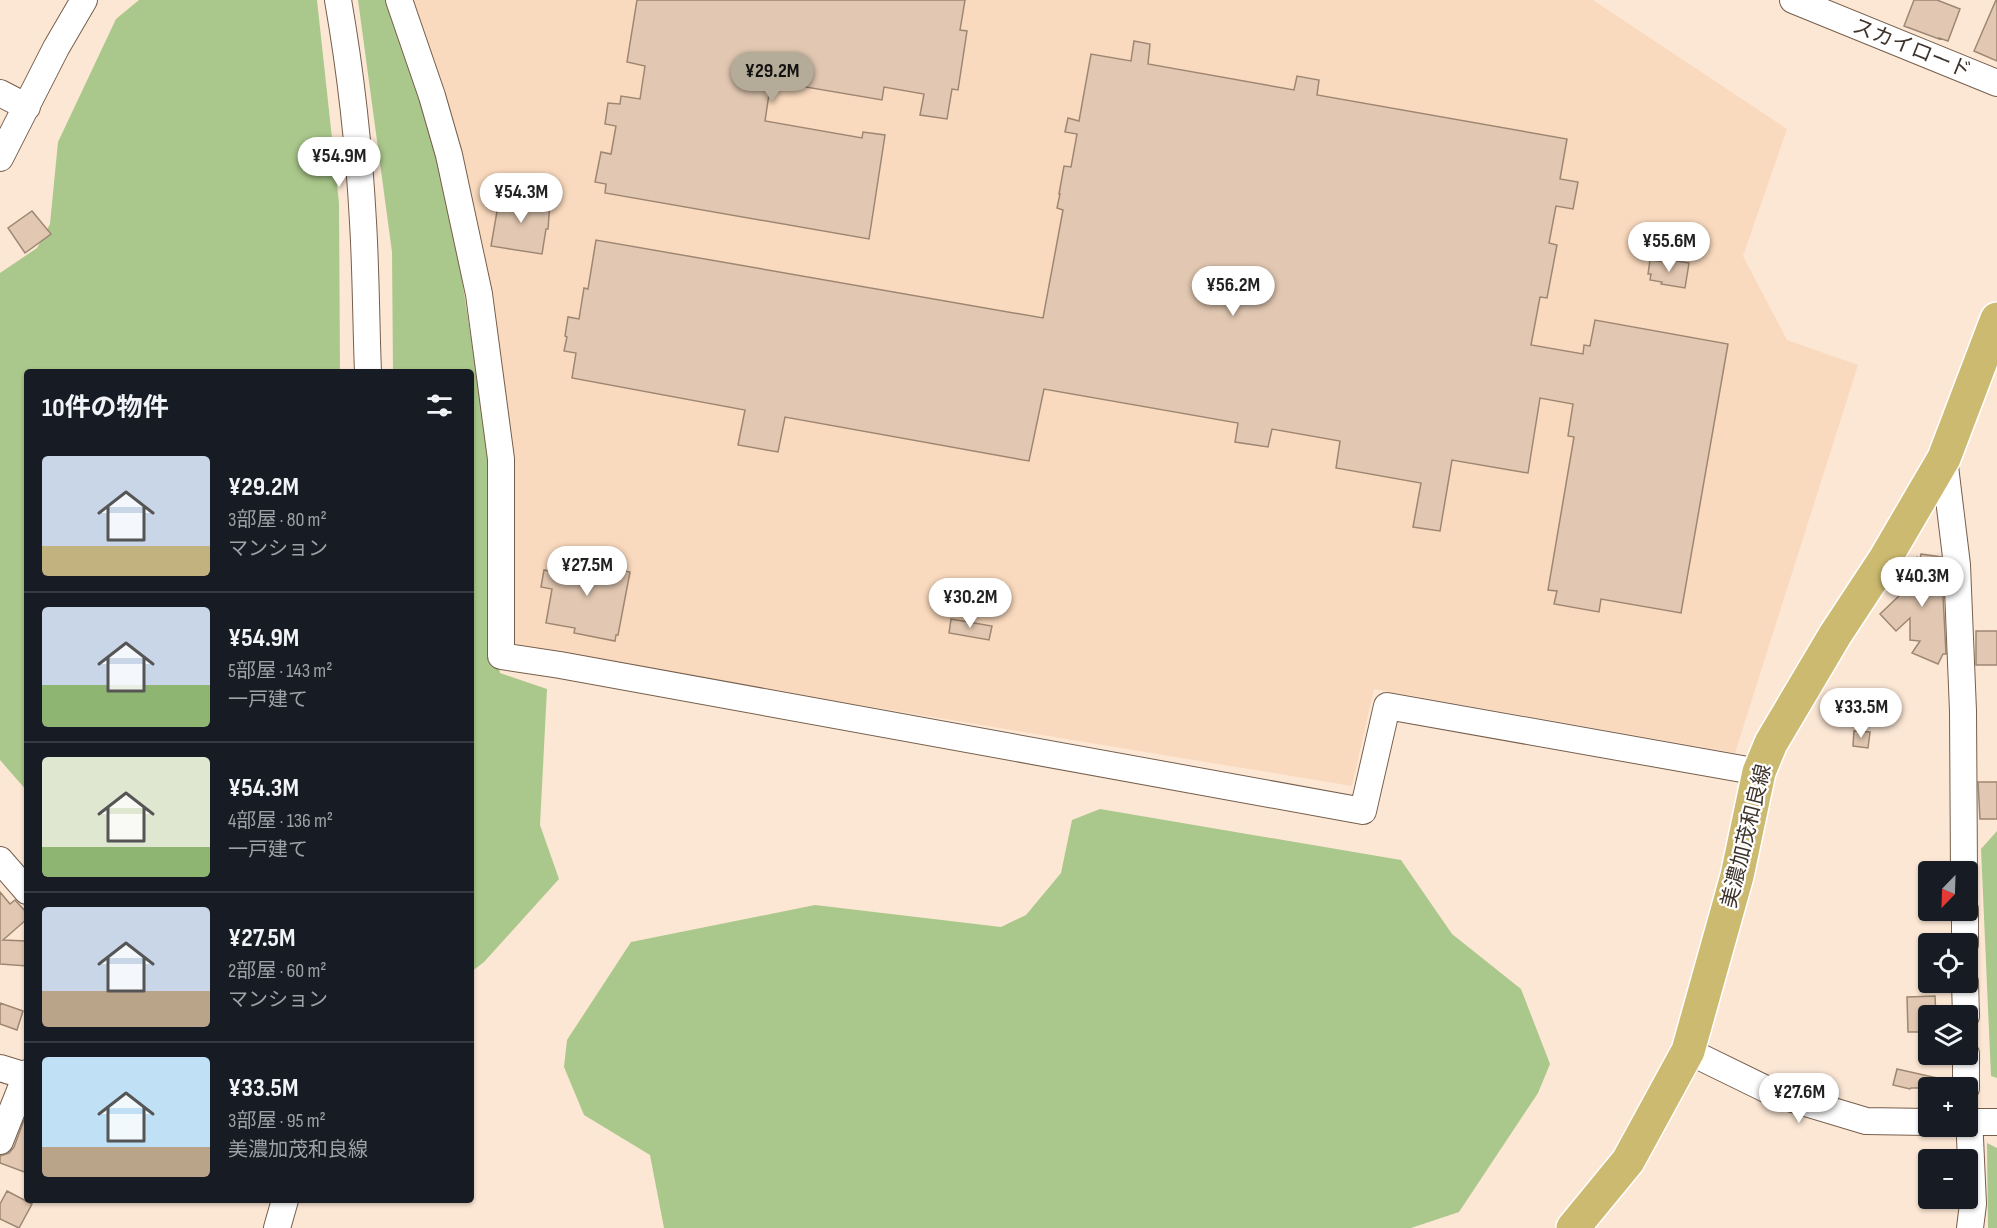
<!DOCTYPE html>
<html lang="ja">
<head>
<meta charset="utf-8">
<style>
  :root { --surface:#171b24; --page:#20242c; --text:#f1f3f6; --muted:#9ea1a6; --line:#363941; --accent:#b4ac98 }
  body { margin:0; font-family:"Sofia Sans Condensed","Noto Sans JP",sans-serif; background:var(--page); color:var(--text); height:100vh; display:flex; flex-direction:column; font-size:22px; white-space:nowrap }
  * { box-sizing:border-box; margin:0 }
  p { font-size:20px; color:var(--muted) }
  .icon { flex:none; width:33px; height:33px; fill:none; stroke:currentColor; stroke-width:2; stroke-linecap:round; stroke-linejoin:round }
  .map { position:relative; flex:1; overflow:hidden }
  .sheet { position:absolute; left:24px; top:369px; width:450px; height:834px; display:flex; flex-direction:column; background:var(--surface); border-radius:6px; box-shadow:0 2px 4px #0004 }
  .sheet>* { flex:none }
  .needle { width:39px; rotate:203deg }
  .fabs { position:absolute; left:1918px; top:861px; display:grid; gap:12px }
  .fabs a { display:grid; place-items:center; width:60px; height:60px; border-radius:6px; background:var(--surface); box-shadow:0 2px 4px #0004; font-size:30px }
  .price { position:absolute; translate:-50% -51px; padding:0 14px; border-radius:21px; background:#fff; color:#222; font-size:20px; line-height:39px; filter:drop-shadow(0 2px 3px #0008) }
  .price::after { content:''; position:absolute; left:50%; top:36px; width:18px; height:14px; margin-left:-9px; background:inherit; clip-path:polygon(0 0,100% 0,50% 100%) }
  .price.selected { background:var(--accent); color:#111 }
  ul { padding:0; list-style:none }
  li { display:flex; align-items:center; gap:18px; height:150px; padding:0 18px }
  li+li { border-top:2px solid var(--line) }
  li span { display:grid; place-items:center; flex:none; width:168px; height:120px; border-radius:6px; color:#555 }
  li>.icon { margin-inline-start:auto }
  span .icon { width:72px; height:72px; fill:#fffc; stroke-width:1 }
  li b { font-size:26px }
  h2 { display:flex; justify-content:space-between; align-items:center; height:72px; padding:0 18px; font-size:26px }
  .map>svg:first-child { display:block }
  .built { fill:#fadabe }
  .green { fill:#aac88b }
  .building { fill:#e2c8b2; stroke:#9e8772; stroke-width:1.5 }
  .lines { fill:none; stroke-linecap:round; stroke-linejoin:round }
  .minor-casing { stroke:#765f4c; stroke-width:28 }
  .major-casing { stroke:#fff; stroke-width:36 }
  .minor { stroke:#fff; stroke-width:26 }
  .major { stroke:#cdba71; stroke-width:33 }
  .labels { text-anchor:middle; stroke-width:4.5; stroke-linejoin:round; paint-order:stroke }
  .street-label { font-size:21px; fill:#3e342c; stroke:#fff }
</style>
</head>
<body>
<div class="map">
<svg width="1997" height="1228" viewBox="0 0 1997 1228">
  <rect width="100%" height="100%" fill="#fce7d5"/>
  <path class="built" d="M396,0h1197l194,129 -44,127 44,84 71,25 -123,388 -361,-64 -22,97 -858,-141 -4,-184 -44,-285z"/>
  <path class="green" d="M139,0h178l22,203 1,169h-313v419l-27,-31v-487l37,-25 13,-24 8,-82 58,-123z
    M358,0h38l50,176 44,285 4,184 6,28 47,16 -7,136 19,54 -75,83 -13,10v-600h-78l-1,-120z
    M1100,809l301,51 51,74 69,55 29,75 -12,29 -79,119 -48,16h-747l-14,-73 -66,-40 -20,-48 3,-27 64,-98 184,-37 186,22 25,-12 35,-42 11,-53z
    M1997,831v247l-6,-2 -10,-227z
    M1987,1143l10,5v80h-9z"/>
  <path class="building" d="M637,0h328l-5,30 7,1 -9,59 -6,-1 -5,30 -27,-4 4,-21 -40,-7 -2,13 -111,-19 -6,40 97,17 1,-6 22,3 -16,104 -264,-46 1,-9 -11,-2 6,-30 10,2 5,-28 -11,-2 3,-21 12,1 1,-8 19,3 5,-33 -18,-4z
    M1914,0h23l23,9 -12,32 -9,-3v1l-35,-13z
    M1996,0h1v61l-23,-10z
    M1134,41l16,3 -2,20 146,26 3,-14 22,4 -2,15 250,44 -7,40 18,3 -5,27 -17,-3 -7,37 8,2 -10,53 -7,-1 -9,48 52,9 1,-9 6,1 5,-26 133,24 -47,269 -80,-14 -2,13 -45,-8 3,-13 -9,-1 26,-153 -6,-1 5,-32 -33,-6 -12,75 -76,-13 -12,71 -27,-4 8,-44 -85,-15 4,-27 -68,-12 -4,18 -33,-5 3,-19 -194,-34 -15,72 -244,-44 -7,35 -40,-7 7,-35 -173,-32 4,-25 -12,-2 3,-14 -2,-1 3,-19 11,2 5,-31 4,1 8,-49 447,78 20,-108 -6,-2 3,-14h-1l5,-28 7,1 6,-33 -12,-2 3,-14 11,3 12,-67 40,7z
    M500,194l50,8 -2,27h-2l-4,25 -51,-8z
    M32,211l19,23 -26,19 -17,-25z
    M1665,259l24,4 -4,25 -24,-4 1,-2 -12,-2 1,-6h-3l2,-14 15,2z
    M1921,554l20,3 5,97h-3l-5,10 -26,-11 8,-12 -10,-1v-22l-14,13 -16,-17 21,-20 16,-37 3,2z
    M578,556l21,3 -1,7 32,6 -12,63h-2l-1,6 -41,-8 1,-5 -29,-5 6,-34 -11,-2 3,-17 10,2 3,-13 20,3z
    M951,619l41,7 -3,14 -40,-7z
    M1976,631h21v34h-21z
    M1854,731l16,1 -2,16 -15,-2z
    M1978,782h19v37h-17z
    M0,892l10,12 5,-4 12,13v6l-24,21 24,1v25l-27,-2z
    M1935,996l1,20h-7v16h-21l-1,-35z
    M0,1003l23,8 -6,19 -17,-6z
    M1897,1069l54,12v7h-40l-1,1 -17,-4z
    M24,1120l3,1v52l-27,-10v-7l9,-3 5,-6z
    M7,1191l25,13 -13,24 -19,-9v-15z"/>
  <g class="lines">
    <g class="minor-casing">
      <path id="minor" d="M338,0c13,74 21,147 25,222 3,50 3,100 5,150
        M399,0l33,96 17,59 30,139 22,165v197l59,9 803,146 24,-105 372,66
        M1793,0l204,83
        M0,93l27,14
        M0,158l56,-110 28,-48
        M1944,458l13,107 6,146 1,161
        M0,860l27,31
        M1965,910v34
        M1965,982l1,34
        M1688,1051l88,43 90,27 63,1
        M1966,1054v34
        M0,1068l26,8
        M1968,1122h29
        M1970,1138l3,66 -3,24
        M0,1141l27,-68
        M277,1228l8,-28"/>
    </g>
    <g class="major-casing">
      <path id="major" d="M1573,1228l55,-67 60,-110 49,-175 22,-104 12,-29 64,-108 50,-76 59,-101 53,-139"/>
    </g>
    <use href="#minor" class="minor"/>
    <use href="#major" class="major"/>
  </g>
  <g class="labels">
    <g class="street-label">
      <text transform="translate(1912 48) rotate(22)" y="7">スカイロード</text>
      <text transform="translate(1746 836) rotate(-76)" y="7">美濃加茂和良線</text>
    </g>
  </g>
</svg>
<div class="fabs">
<a><svg class="needle" viewBox="-14 -14 28 28"><path d="M0-13l5 13h-10z" fill="#e53935"/><path d="M0 13l5-13h-10z" fill="#9ea1a6"/></svg></a>
<a><svg class="icon" aria-label="locate" viewBox="0 0 24 24"><circle cx="12" cy="12" r="6"/><path d="M12 2v4M12 18v4M2 12h4M18 12h4"/></svg></a>
<a><svg class="icon" aria-label="layers" viewBox="0 0 24 24"><path d="M12 4l9 5-9 5-9-5zM3 14l9 5 9-5"/></svg></a>
<a>+</a>
<a>−</a>
</div>
<b class="price selected" style="left:772px;top:103px">¥29.2M</b>
<b class="price" style="left:339px;top:188px">¥54.9M</b>
<b class="price" style="left:521px;top:224px">¥54.3M</b>
<b class="price" style="left:1669px;top:273px">¥55.6M</b>
<b class="price" style="left:1233px;top:317px">¥56.2M</b>
<b class="price" style="left:587px;top:597px">¥27.5M</b>
<b class="price" style="left:1922px;top:608px">¥40.3M</b>
<b class="price" style="left:970px;top:629px">¥30.2M</b>
<b class="price" style="left:1861px;top:739px">¥33.5M</b>
<b class="price" style="left:1799px;top:1124px">¥27.6M</b>
<section class="sheet">
<h2>10件の物件<svg class="icon" aria-label="filters" viewBox="0 0 24 24"><path d="M4 7h16M4 17h16"/><circle cx="9" cy="7" r="2"/><circle cx="15" cy="17" r="2"/></svg></h2>
<ul>
<li><span style="background:linear-gradient(#c9d6e8 75%,#c2b280 0)"><svg class="icon" aria-label="home" viewBox="0 0 24 24"><path d="M3 11l9-7 9 7M6 9v11h12V9"/></svg></span><div><b>¥29.2M</b><p>3部屋 · 80 m²</p><p>マンション</p></div></li>
<li><span style="background:linear-gradient(#c9d6e8 65%,#8fb573 0)"><svg class="icon" aria-label="home" viewBox="0 0 24 24"><path d="M3 11l9-7 9 7M6 9v11h12V9"/></svg></span><div><b>¥54.9M</b><p>5部屋 · 143 m²</p><p>一戸建て</p></div></li>
<li><span style="background:linear-gradient(#dfe7d0 75%,#8fb573 0)"><svg class="icon" aria-label="home" viewBox="0 0 24 24"><path d="M3 11l9-7 9 7M6 9v11h12V9"/></svg></span><div><b>¥54.3M</b><p>4部屋 · 136 m²</p><p>一戸建て</p></div></li>
<li><span style="background:linear-gradient(#c9d6e8 70%,#b9a48a 0)"><svg class="icon" aria-label="home" viewBox="0 0 24 24"><path d="M3 11l9-7 9 7M6 9v11h12V9"/></svg></span><div><b>¥27.5M</b><p>2部屋 · 60 m²</p><p>マンション</p></div></li>
<li><span style="background:linear-gradient(#bfe0f5 75%,#b9a48a 0)"><svg class="icon" aria-label="home" viewBox="0 0 24 24"><path d="M3 11l9-7 9 7M6 9v11h12V9"/></svg></span><div><b>¥33.5M</b><p>3部屋 · 95 m²</p><p>美濃加茂和良線</p></div></li>
</ul>
</section>
</div>
</body>
</html>
